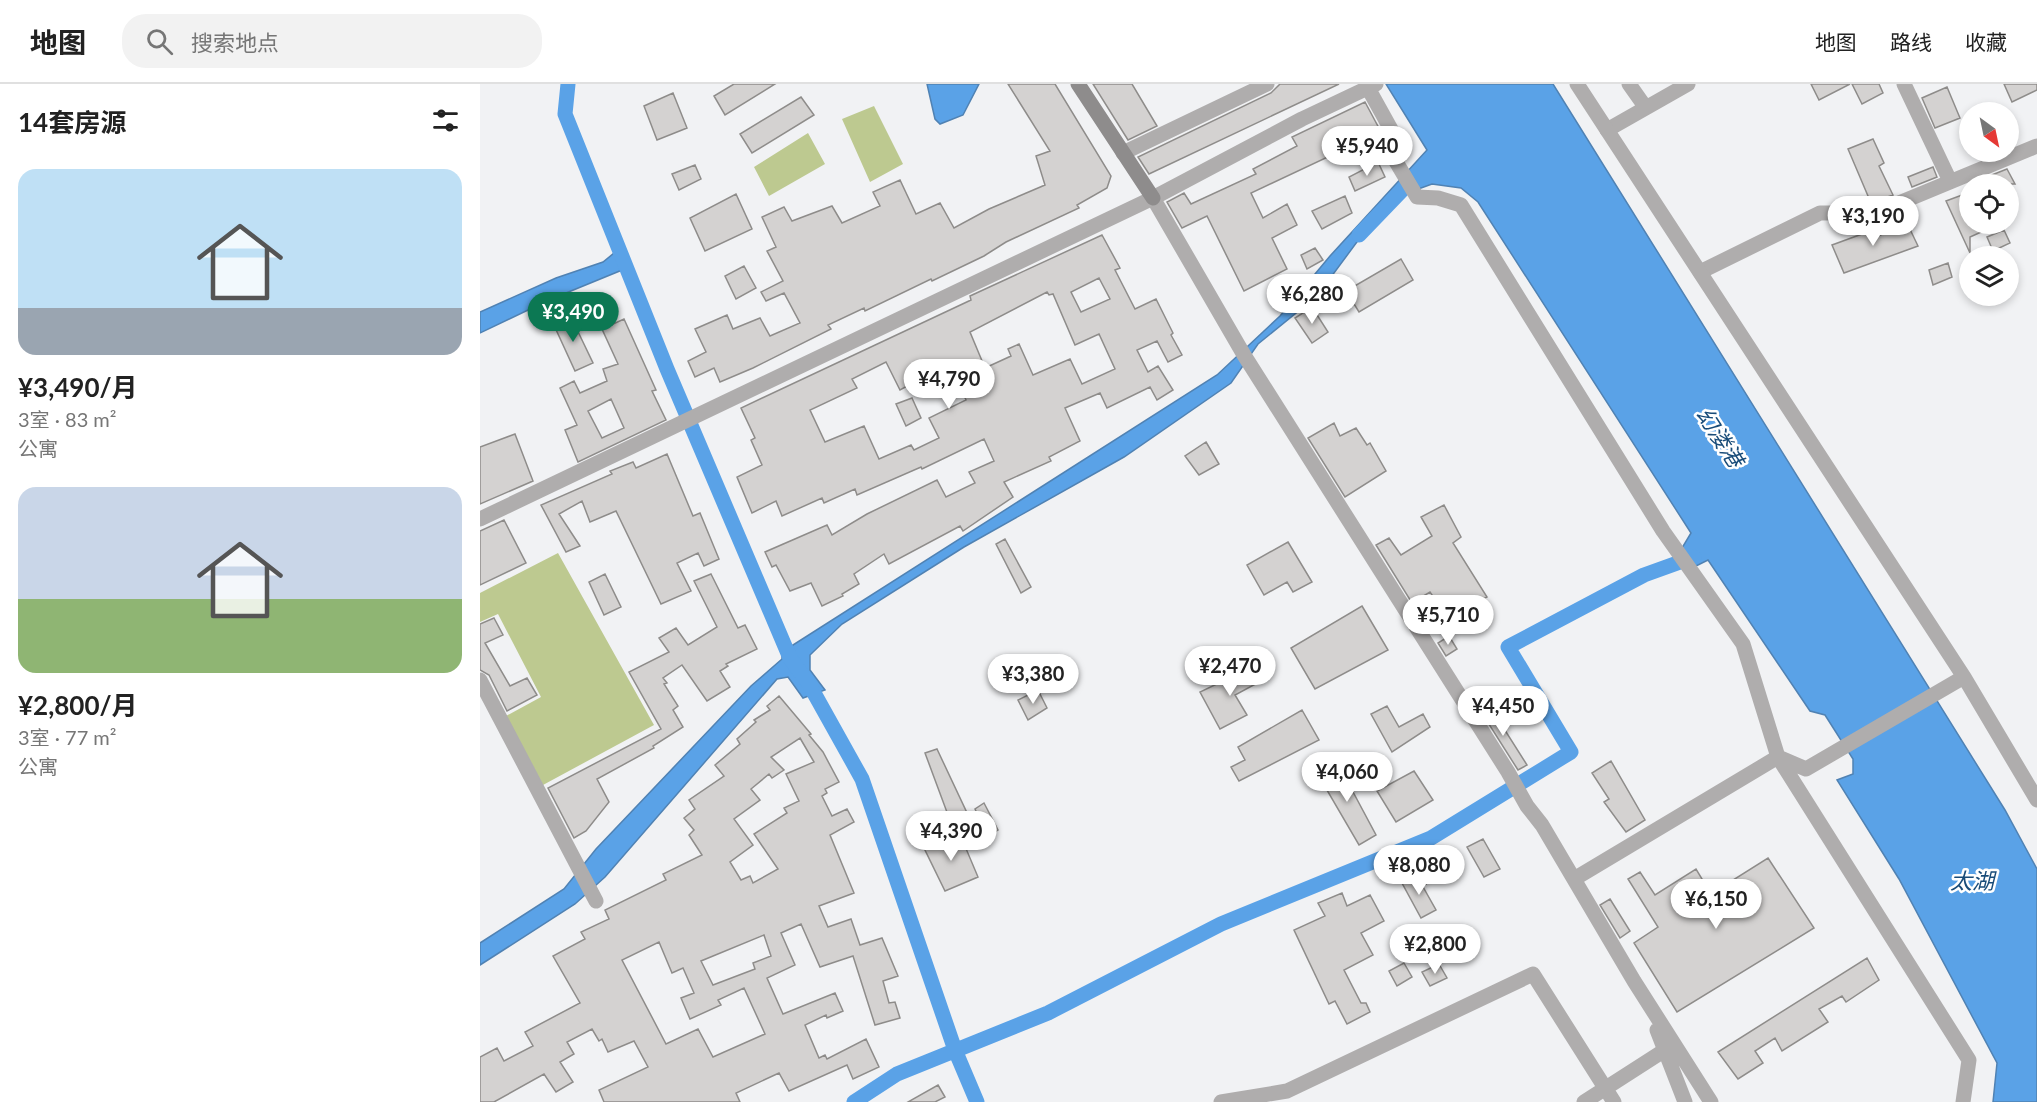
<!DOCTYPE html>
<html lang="zh">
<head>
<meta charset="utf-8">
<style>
  :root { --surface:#fff; --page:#f2f2f2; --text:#222; --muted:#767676; --line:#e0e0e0; --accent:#0c7853 }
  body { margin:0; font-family:Lato,"Noto Sans SC",sans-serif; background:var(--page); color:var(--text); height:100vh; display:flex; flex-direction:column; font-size:22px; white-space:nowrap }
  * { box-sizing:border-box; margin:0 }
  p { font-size:20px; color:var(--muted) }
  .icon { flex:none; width:33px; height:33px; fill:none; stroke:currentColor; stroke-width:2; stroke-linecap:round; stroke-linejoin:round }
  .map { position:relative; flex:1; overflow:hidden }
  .sheet { display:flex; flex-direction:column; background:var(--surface); width:480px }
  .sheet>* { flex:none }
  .needle { width:39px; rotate:147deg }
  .fabs { position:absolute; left:1479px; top:18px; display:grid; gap:12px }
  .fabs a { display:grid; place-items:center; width:60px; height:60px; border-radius:50%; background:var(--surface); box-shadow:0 3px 9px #0003; font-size:30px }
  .price { position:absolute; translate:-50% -51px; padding:0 14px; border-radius:21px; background:#fff; color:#222; font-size:20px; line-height:39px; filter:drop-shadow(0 2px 3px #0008) }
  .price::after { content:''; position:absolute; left:50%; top:36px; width:18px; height:14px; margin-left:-9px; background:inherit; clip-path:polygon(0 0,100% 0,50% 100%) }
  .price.current { background:var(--accent); color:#fff }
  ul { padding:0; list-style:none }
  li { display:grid; align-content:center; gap:12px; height:318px; padding:0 18px }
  li span { display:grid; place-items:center; height:186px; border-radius:18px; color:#555 }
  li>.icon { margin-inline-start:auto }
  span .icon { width:108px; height:108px; fill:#fffc; stroke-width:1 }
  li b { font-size:26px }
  h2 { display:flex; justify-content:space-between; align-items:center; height:72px; padding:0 18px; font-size:26px }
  header { display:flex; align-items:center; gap:36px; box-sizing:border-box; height:84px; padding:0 30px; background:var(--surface); border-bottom:2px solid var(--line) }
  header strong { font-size:28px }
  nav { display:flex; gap:33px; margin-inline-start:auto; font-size:21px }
  .search { width:420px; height:54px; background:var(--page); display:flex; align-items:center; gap:15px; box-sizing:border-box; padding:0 21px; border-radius:24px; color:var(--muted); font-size:22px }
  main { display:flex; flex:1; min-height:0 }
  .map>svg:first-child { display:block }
  .green { fill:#bdc990 }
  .water { fill:#5aa2e7; stroke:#5082b3; stroke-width:1.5 }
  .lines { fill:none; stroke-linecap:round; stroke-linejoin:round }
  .canal { stroke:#5aa2e7; stroke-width:15 }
  .building { fill:#d4d2d1; stroke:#8e8c8a; stroke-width:1.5; fill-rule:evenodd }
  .minor { stroke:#afadad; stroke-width:15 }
  .tertiary { stroke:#afadad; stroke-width:15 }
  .secondary { stroke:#8e8c8c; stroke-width:15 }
  .labels { text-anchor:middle; stroke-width:5; stroke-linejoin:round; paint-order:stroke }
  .water-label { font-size:22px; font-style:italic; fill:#194c79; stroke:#fff }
</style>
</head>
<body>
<header>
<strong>地图</strong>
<div class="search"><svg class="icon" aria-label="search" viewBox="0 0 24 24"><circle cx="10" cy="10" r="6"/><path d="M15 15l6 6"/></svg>搜索地点</div>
<nav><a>地图</a><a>路线</a><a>收藏</a></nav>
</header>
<main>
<section class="sheet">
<h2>14套房源<svg class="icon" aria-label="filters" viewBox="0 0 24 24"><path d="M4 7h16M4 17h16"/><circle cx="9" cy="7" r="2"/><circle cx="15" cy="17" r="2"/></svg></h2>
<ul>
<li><span style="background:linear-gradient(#bfe0f5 75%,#9aa5b1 0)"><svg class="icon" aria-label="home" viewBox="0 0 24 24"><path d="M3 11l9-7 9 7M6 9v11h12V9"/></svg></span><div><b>¥3,490/月</b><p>3室 · 83 m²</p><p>公寓</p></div></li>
<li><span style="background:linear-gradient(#c9d6e8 60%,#8fb573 0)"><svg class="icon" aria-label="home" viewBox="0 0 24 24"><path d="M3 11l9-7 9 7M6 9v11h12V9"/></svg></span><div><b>¥2,800/月</b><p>3室 · 77 m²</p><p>公寓</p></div></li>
</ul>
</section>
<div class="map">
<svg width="1557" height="1018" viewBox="0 0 1557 1018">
  <rect width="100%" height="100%" fill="#f1f2f4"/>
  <path class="green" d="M394,22l29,58 -33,18 -28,-63z
    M328,49l17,31 -56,32 -15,-29z
    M78,469l96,172 -111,60 -37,-69 35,-19 -43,-83 -18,8v-29z"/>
  <path class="water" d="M447,0h52l-16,31 -23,9 -5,-5z
    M906,0h167l452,726 32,59v233h-44l4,-39 -98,-184 -62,-99 16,-6v-15l-28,-44 -15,-4 -102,-151 -14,7 -12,-19 9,-15 -213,-331 -17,-14 -29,-4 -44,16 -71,96 -59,48 -27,39 -107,74 -160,90 -122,77 -32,31v15l15,20 -22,8 -15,-21 -11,2 -172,198 -30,27 -95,61v-22l84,-54 32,-40 155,-163 31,-27v-7l435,-277 63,-59 50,-60 97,-106z
    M139,165l8,19 -78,32 -69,33v-21l76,-34 47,-16z"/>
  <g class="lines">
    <path class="canal" d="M88,0l-3,30 102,255 123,289 19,26 53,95 93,271 22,52
      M879,151l50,-52
      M374,1018l43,-28 151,-61 173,-89 210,-86 140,-86 -63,-105 136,-72 50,-18"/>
  </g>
  <path class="building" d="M254,0h41l-50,31 -11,-19z
    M528,0h47l56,92 -4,12 -30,17 2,3 -73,34 -22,14 -52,25 -1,-2 -66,32 -1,-3 -36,17 3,4 -78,39 -33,14 -6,-14 -19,9 -7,-16 18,-9 -11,-23 32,-14 6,14 27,-11 10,18 30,-13 -16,-30 -18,8 -5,-9 22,-11 -16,-30 9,-4 -14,-30 22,-10 8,14 40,-15 10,17 38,-17 -7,-14 27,-12 16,34 24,-11 14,25 35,-19 56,-24 -9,-29 14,-5z
    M613,0h39l25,42 -29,14z
    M800,0h59l-190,90 -11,-17 133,-64z
    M1331,0h39l-31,16z
    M1372,0h27l4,9 -21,11z
    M1524,0h33v6l-25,12z
    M1467,3l13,31 -25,10 -13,-30z
    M193,9l14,35 -30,12 -13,-34z
    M321,13l13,18 -62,38 -12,-19z
    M885,18l16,30 -130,61 12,25 24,-14 10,21 -25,13 15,31 -43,22 -37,-75 -25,12 -15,-26 17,-9 7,11 65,-30 -3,-5 44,-23 -5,-9z
    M1393,55l11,24 -5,3 14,29 -22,8 -23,-54z
    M898,78l7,15 -30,14 -6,-14z
    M215,81l6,14 -22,11 -7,-16z
    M1453,83l4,10 -25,10 -4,-10z
    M1527,85l8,15h-46z
    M1490,108v32h29l-29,13v16l-24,-52z
    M256,110l16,35 -47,22 -15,-33z
    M865,112l7,17 -30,16 -10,-18z
    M1427,139l11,23 -74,27 -12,-28 41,-15 3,7z
    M1524,146l6,13 -17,8 -6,-14z
    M622,151l18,33 -5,2 20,39 21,-10 17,34 -2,2 11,20 -14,7 -11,-21 -20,9 11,22 10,-6 15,24 -16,10 -7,-13 -43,21 -7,-15 -35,15 15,33 -31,16 2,4 -47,21 9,15 -50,34 -3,-5 -71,38 -5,-10 -30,20 5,10 -17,10 1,2 -21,10 -11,-23 -21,8 -14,-26 -4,2 -7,-15 62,-27 5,10 35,-21 70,-34 9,17 29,-14 -6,-11 25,-11 -10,-22 -62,30 -1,-2 -64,28 -2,-6 -31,14 -2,-5 -40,18 -6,-15 -24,12 -15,-36 25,-12 -11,-25 4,-2 -14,-30 230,-108 -1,-4zM619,194l11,21 -29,13 -10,-20zM567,208l2,3 4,-1 22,51 24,-11 16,35 -33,15 -12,-25 -37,16 -14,-31 -11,5 3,7 -26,12 -15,-36zM406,278l14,28 49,-27 17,37 -37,18 10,20 -25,12 -3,-5 -32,14 -15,-33 -39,16 -15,-32 47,-22 -5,-9z
    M835,164l8,12 -16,9 -6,-14z
    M921,175l12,21 -54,32 -13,-21z
    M1468,179l4,14 -19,8 -4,-15z
    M264,182l12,22 -20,11 -11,-23z
    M832,223l16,25 -16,11 -17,-25z
    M90,231l23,48 -18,8 -22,-48z
    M144,235l32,71 -4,1 14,29 -88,42 -13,-32 12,-5 -17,-37 14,-7 6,12 27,-12 -4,-12 15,-5 -16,-35zM131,315l13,29 -22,10 -14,-27z
    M432,314l9,20 -15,8 -10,-22z
    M854,339l6,13 16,-8 11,17 3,-2 16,28 -41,26 -37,-59z
    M35,350l18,47 -53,23v-57z
    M726,358l13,22 -20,11 -14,-19z
    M187,370l26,62 7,-3 19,46 -15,7 -6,-13 -21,10 14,28 -30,13 -45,-93 -26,11 -8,-21 -23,13 21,32 -14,6 -25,-47 71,-31 -2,-3 23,-9 3,6z
    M964,421l17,32 -8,6 34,54 -19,11 -3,-6 -20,12 -15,-22 -18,11 -36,-58 13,-7 12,17 31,-19 -11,-19z
    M24,436l22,43 -46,22v-54z
    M525,455l26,48 -10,6 -25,-49z
    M808,458l24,40 -19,10 -6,-10 -23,13 -17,-30z
    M125,490l16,33 -17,8 -15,-33z
    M231,490l27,54 7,-3 12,24 -31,15 2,2 -8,5 10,16 -23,14 -25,-36 -19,13 4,5 -3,1 14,22 -5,4 10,17 -30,19 1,2 -57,31 12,23 -23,29 -12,7 -26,-50 113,-59 -32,-57 40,-20 -10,-14 17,-10 12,17 29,-18 -23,-46z
    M882,522l26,44 -73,39 -24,-41z
    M14,534l9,17 -18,8 25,43 17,-8 10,17 -30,16 -18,-36 -9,-5v-46z
    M969,552l8,13 -11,7 -8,-13z
    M774,582l9,14 -28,15 12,20 -27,14 -20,-37z
    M558,606l9,18 -19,12 -10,-20z
    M299,612l32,38 -2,1 14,17 16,30 -14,7 2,4 -5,3 10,20 15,-7 7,13 -24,13 24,58 -35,13 9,21 23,-8 9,26 22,-7 16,38 -15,5 6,22 6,-1 5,16 -25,7 -22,-69 -33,11 -19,-43 -20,9 14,32 -28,13 16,36 52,-21 8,18 -16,7 -1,-3 -21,10 14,33 6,-3 2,4 39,-20 13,28 -26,12 -6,-14 -58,26 -10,-18 -43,20 4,9h-136l-5,-12 49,-23 -14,-26 -26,11 -6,-13 -3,2 -7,-12 -25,13 7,12 -14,8 13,20 -17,10 -12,-18 -50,28h-14v-45l17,-9 7,13 29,-15 -8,-14 55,-29 -27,-47 32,-17 -4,-7 28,-13 -4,-9 61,-30 -3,-6 39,-19 -13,-20 5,-5 -10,-12 11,-9 -6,-9 35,-24 -9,-11 25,-21 -3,-5 19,-17 -2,-2 16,-10 -3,-4zM320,654l14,24 -28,12 13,27 -15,7 3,5 -33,21 24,35 -25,14 -3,-7 -9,4 -11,-18 23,-17 -19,-26 26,-19 -9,-11 18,-15 3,4 12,-8 -13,-13zM284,851l7,21 -18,7 2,6 -42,16 -12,-24zM179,858l13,31 11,-5 11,25 -13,5 9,21 31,-14 -3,-5 26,-12 21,46 -52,23 -15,-28 -32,15 -44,-84z
    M1009,621l38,60 -9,5 -38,-60z
    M907,622l12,21 24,-13 7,13 -38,25 -21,-38z
    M822,626l17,30 -80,41 -8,-14 14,-7 -7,-13z
    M457,665l31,66 -17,8 -26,-70z
    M1131,677l34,59 -19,12 -22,-30 5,-3 -17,-26z
    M857,678l39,73 -17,10 -42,-72z
    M934,687l19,29 -37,22 -19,-31z
    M504,719l14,27 -10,6 -13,-27z
    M479,748l19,45 -33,14 -21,-43z
    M1003,755l17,30 -16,8 -17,-30z
    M1288,774l46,70 -137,84 -43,-69 24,-16 -30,-48 12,-7 15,23 41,-26 15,25z
    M940,790l6,10 -4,1 14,25 -15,8 -19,-35z
    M862,809l5,13 23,-11 14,26 -23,12 12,22 -29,15 17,33h5l4,9 -23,12 -12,-23 -6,3 -35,-74 31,-14 -7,-13z
    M1130,815l20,32 -10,7 -20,-33z
    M1387,874l12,22 -33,22 -4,-6 -23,13 9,13 -46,29 -7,-13 -20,13 8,12 -25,16 -20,-27z
    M924,879l8,14 -15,9 -8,-15z
    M959,880l8,14 -17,8 -8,-14z
    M458,1001l7,12 -10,5h-27z"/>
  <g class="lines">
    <path class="minor" d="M1149,0l17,24
      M1424,0l46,97
      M1127,46l81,-46
      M643,69l144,-69
      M1220,188l120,-59h55l162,-67
      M741,1018l66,-11 246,-117 81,128
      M1104,1018l81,-52"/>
    <path class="tertiary" d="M1097,0l387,593 73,123
      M888,4l35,63 -8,9 22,37 21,1 23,7 202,326 80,113 35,113 191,303 -6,42
      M673,114l91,157 264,417 19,34 15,19 92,156 77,121
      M0,435l673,-321 149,-79 74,-35
      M0,596l116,221
      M1094,795l204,-122 28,12 158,-92
      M1177,946l28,72"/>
    <path class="secondary" d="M598,0l75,114"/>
  </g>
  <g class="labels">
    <g class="water-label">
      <text transform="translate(1240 353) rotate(57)" y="8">幻溇港</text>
      <text x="1492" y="805">太湖</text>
    </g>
  </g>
</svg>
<div class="fabs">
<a><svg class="needle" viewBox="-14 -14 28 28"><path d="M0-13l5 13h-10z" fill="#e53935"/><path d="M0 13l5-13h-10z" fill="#767676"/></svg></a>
<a><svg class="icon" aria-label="locate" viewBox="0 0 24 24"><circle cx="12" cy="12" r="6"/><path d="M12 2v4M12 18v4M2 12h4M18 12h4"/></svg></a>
<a><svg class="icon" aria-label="layers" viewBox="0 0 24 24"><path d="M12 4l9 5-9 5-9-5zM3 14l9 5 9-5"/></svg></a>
</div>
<b class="price" style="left:887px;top:93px">¥5,940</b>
<b class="price" style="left:1393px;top:163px">¥3,190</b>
<b class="price" style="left:832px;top:241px">¥6,280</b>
<b class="price current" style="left:93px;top:259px">¥3,490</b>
<b class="price" style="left:469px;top:326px">¥4,790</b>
<b class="price" style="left:968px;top:562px">¥5,710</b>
<b class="price" style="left:750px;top:613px">¥2,470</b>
<b class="price" style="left:553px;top:621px">¥3,380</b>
<b class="price" style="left:1023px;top:653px">¥4,450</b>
<b class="price" style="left:867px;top:719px">¥4,060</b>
<b class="price" style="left:471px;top:778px">¥4,390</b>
<b class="price" style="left:939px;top:812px">¥8,080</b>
<b class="price" style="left:1236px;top:846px">¥6,150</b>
<b class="price" style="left:955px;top:891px">¥2,800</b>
</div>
</main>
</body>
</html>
